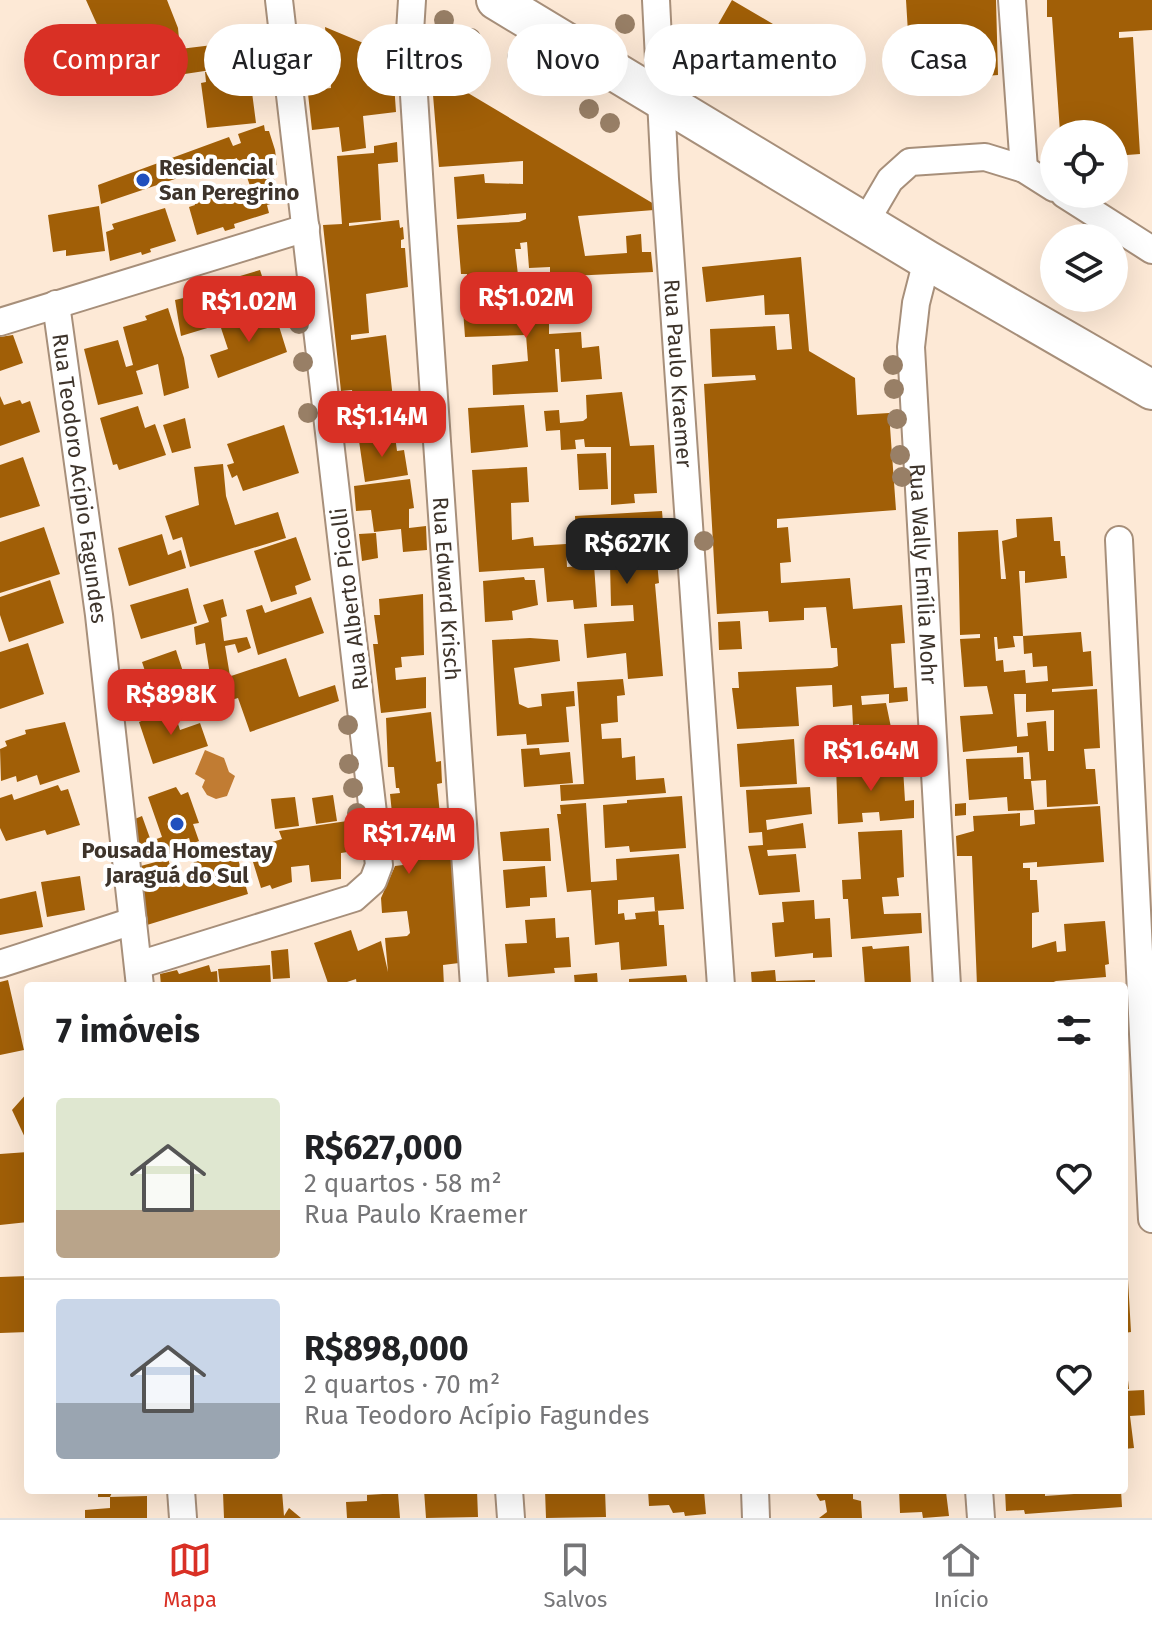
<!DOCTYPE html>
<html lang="pt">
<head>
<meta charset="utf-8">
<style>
  :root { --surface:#fff; --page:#f2f2f2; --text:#202124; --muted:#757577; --line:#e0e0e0; --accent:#d93025 }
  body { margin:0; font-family:"Fira Sans",sans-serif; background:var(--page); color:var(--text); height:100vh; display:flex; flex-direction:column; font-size:30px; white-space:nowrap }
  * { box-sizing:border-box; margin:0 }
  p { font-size:26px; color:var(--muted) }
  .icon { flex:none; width:44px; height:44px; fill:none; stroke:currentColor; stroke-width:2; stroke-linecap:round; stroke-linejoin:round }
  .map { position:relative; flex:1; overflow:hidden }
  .sheet { position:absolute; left:24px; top:982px; width:1104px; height:512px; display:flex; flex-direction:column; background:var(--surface); border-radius:8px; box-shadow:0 8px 32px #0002 }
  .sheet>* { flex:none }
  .guide { position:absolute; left:24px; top:24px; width:1104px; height:72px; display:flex; gap:16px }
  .fabs { position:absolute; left:1040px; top:120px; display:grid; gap:16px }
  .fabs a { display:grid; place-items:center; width:88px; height:88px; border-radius:50%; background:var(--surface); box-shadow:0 8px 32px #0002; font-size:40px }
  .price { position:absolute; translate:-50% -68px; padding:0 18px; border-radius:16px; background:var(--accent); color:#fff; font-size:26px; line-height:52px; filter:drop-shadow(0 2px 4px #0008) }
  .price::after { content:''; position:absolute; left:50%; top:48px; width:24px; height:18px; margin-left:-12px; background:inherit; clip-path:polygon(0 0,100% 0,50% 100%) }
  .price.on { background:#222; color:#fff }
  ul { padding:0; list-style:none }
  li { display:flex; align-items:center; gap:24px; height:200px; padding:0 32px }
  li+li { border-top:2px solid var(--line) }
  li span { display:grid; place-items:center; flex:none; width:224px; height:160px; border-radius:8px; color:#555 }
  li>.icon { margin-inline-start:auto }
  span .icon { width:96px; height:96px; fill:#fffc; stroke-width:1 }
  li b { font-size:34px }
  h2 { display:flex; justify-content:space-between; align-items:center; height:96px; padding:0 32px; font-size:34px }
  .chip { padding:0 28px; border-radius:36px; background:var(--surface); box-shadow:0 8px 32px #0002; font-size:28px; line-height:72px }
  .chip.on { background:var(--accent); color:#fff }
  .menu { display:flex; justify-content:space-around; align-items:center; height:112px; border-top:2px solid var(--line); background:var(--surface); font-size:22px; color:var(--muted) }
  .menu a { display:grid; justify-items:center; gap:4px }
  .menu .on { color:var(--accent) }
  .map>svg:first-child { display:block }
  .water { fill:#c17c33 }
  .building { fill:#a15f07; fill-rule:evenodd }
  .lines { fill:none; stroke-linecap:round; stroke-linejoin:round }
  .minor-casing { stroke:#a78f7a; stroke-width:30 }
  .highway-casing { stroke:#a78f7a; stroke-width:42 }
  .minor { stroke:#fff; stroke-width:26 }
  .highway { stroke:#fff; stroke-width:38 }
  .tree { fill:#987f66 }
  .poi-dot { fill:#2050be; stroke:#fff; stroke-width:3 }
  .labels { text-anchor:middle; stroke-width:8; stroke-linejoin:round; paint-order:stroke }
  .poi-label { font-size:22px; font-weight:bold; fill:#3e342b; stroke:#fff; text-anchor:start }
  .street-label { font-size:22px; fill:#3e342b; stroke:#fff }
</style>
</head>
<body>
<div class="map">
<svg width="1152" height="1518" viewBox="0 0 1152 1518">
  <rect width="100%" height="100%" fill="#fde9d6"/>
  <path class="water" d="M205,750l19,8 5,14 6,4 -8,20 -11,3 -9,-4 -5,-8 3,-7 -10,-6z"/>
  <path class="building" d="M86,0h81l11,28 2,21 82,-10 2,23 -139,21 -20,-57 -6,3z
    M732,0l41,24 -12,21 7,3 -8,15 -48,-28z
    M906,0h90l2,75 -87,7z
    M1047,0h105v30l-33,2v6l14,-1 7,117 -26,2v-22h-15l-1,-3 -38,1 -8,-115h-5z
    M325,27l67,28 4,57 -33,4 3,32 -24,4 -3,-25 -27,3 -11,-100 11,-1 -1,20 8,-1 4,41 8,-1z
    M244,66l2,12 4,-1 6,46 -49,5 -6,-45 5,-1 -1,-10z
    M431,71l223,133v6l-76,6 7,40 42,-3 -1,-17 15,-2 1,18h9l2,20 -103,5v-10l-21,1 -2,-26 -7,1 1,6h-6l3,26 -51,3v-4h-6l-4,-49 62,-3 7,-3v-6l-69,6 -3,-42 30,-3 1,9 38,1v-23l-84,6z
    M264,125l1,6h4l6,19 2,15 -6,2 9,34 -13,4 2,8 -35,11 1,4 -10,3 -2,-4 -26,8 -8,-28 6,-2 -2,-8 49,-13 2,7 7,-2 -5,-15 -8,3 -1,-19 -136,46 -3,-19 131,-48 4,9 8,-3 -3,-9z
    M397,142l1,20 -20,2 3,56 -32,3v3l50,-6 1,8 3,-1 1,12 -3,1v8h4l3,39 -42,7 3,39 -18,2v5l35,-5 8,73 -27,3 2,25 -22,3 -3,-24 11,-2 -3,-23 -11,1 -18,-166 19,-1 -5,-68 37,-3v-7z
    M99,206l6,45 -39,5v-6l-13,2 -5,-37z
    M165,208l11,33 -26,8 1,3 -9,3 -1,-3 -31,9 -4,-29 8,-3 -2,-5z
    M801,257l8,94 46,27 2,37 32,-2 7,97 -119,9v9l11,-1 3,35 -11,1 1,20 69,-5 3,31 49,-4 3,38 -14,1 3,44 13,-1 1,14 -19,2v-9l-28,2 1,9 24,-2 8,39h4l1,19 -44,-1 -1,-20h6l-1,-16 -6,1 -1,-20 -19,2 -1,-22 -36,2 3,39 -62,3 -5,-41h7l-1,-16 94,-4 6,-2 -1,-18h-6l-5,-41 -22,1v12l-35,2 -1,-11 -51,3 -13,-230 52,-4 -1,-5 -43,2 -2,-48 65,-3 2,24 15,-1 -3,-35 -24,1 -1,-20 -58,7 -4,-35z
    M260,270l5,15 24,-8 4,25 -112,34 -6,-36 46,-11 -1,-7z
    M516,279l3,35 25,-2 -1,-3 -11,1 -1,-14h18v38l32,-2 1,16 17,-2 3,33 -41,3 -2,-33h-4l3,43 -65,3 -1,-30 36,-4 -2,-26 -61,2 -4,-55z
    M168,308l16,50 5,30 -25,8 -6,-32 -22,7 7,23 -45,11 -14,-56 34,-9 8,27 7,-2 -10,-38 24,-7 -2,-4z
    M274,310l13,42 -69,26 -8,-23 18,-6 -7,-21z
    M13,335l10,28 -23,8v-34z
    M622,392l8,54 24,-1 3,48 -23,1 1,9 -24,2v-58h-26l-1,-8 -9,1 1,9 -15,1 -1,-20 -14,1 -2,-20 15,-1 1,13 23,-2 4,-3 -1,-23z
    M0,396l4,9 16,-5 2,4 8,-3 10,31 -40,14z
    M524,405l4,42 -57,6 -3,-45z
    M138,406l7,22 10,-4 11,31 -47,15 -2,-6 -4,1 -13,-47z
    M185,418l6,30 -19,5 -9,-28z
    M284,425l15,48 -56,18 -6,-16 -5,3 -5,-13 7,-2 -7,-19z
    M395,436l2,15 7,-1 4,25 -43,7 -6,-41z
    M606,453l2,36 -29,1 -2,-36z
    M23,457l17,49 -40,12v-53z
    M223,464l3,32 9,29 43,-13 8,26 -96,29 -8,-30 -9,3 -8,-24 34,-11 -5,-38z
    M527,467l2,35 -18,1 1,37 21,-3 1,9 32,-2 1,23 27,-2 3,42 -23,2 -1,-9 -26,2 -3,-34 -65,4 -7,-102z
    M410,479l4,29 -5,1v19l17,-2 1,24 -24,2 -2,-23 -27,3 -3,-22 -15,1 -2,-25z
    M662,511l2,24h4l4,20 -37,1v6l22,-1 2,22 -4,1 8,92 -35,3 -2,-26 -39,5 -3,-34 50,-3 -1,-16 -22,1 -1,-42 11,-1v-6l-44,5 -2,-46z
    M1052,517l2,24h6l1,15h4l2,22 -42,5v-12h-6l4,65h-10l2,11 -17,2 -1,-12h-3l2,24 7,-1 1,12 21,-2 1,13 22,-2 -1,-15 -14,1 -1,-14 -8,1 -1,-18 58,-4 2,20 8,-1 2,35 -41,3v3l45,-3 3,59 -16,1 2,20h9l3,35 -51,3 -1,-27 -15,1 3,29 -26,1 -1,-14 -38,3 -3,-41 57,-2 1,22h7l-2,-27 -12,1v-7l-54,6 -3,-36 33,-2 -6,-28 -23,1 -4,-48 20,-1v-4l-20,1 -2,-103 40,-2 3,49h5l-4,-38 15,-4 -1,-18zM1014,694h12v18l28,-2v41h-6l-2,-30 -19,2 1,13 -11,1z
    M44,527l16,47 -60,19v-51z
    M376,533l2,25 -16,3 -3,-27z
    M162,534l6,21 13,-5 5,18 -57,18 -11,-38z
    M296,537l15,43 -16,6 2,8 -26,8 -17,-51z
    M524,577l1,3h10l3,25 -26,6 1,9 -28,2 -2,-41z
    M50,580l14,43 -55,19 -9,-27v-18z
    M188,588l9,35 -56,16 -11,-34z
    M423,594l1,61 -23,2 1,10 -7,1 1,12 30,-3v31l-45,5 -8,-69h5l-4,-29h6l-1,-16z
    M311,597l13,36 -66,22 -12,-45 16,-5 3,8z
    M223,599l4,17 -6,2 3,23 23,-4 4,11 -13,5 -3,-9 -10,2 5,30 -19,5 -6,-38 -9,2 -2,-18 15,-5 -6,-17z
    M740,621l2,28 -23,1 -1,-28z
    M530,638l28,2 2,21 -46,7 5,36 9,4 14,-2 -1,-12 33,-3 1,15 -9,1 3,35 -42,3 -1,-11 -29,2 -5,-96z
    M28,643l16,51 -44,15v-57z
    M176,650l11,34 -34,11 -11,-33z
    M286,658l13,39 36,-12 4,16 -89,31 -12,-34 -23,7 -5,-14 23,-7 -2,-8z
    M623,679l2,16 -8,1 1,26 -17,2 1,15 19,-1 1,20 13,-2 1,24 28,-2 2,15 -105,8 -1,-16 24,-1 -7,-102z
    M173,708l7,22 20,-7 8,23 -55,18 -14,-42z
    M431,712l5,50 5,-1 1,22 -5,1 3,31 5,-1 1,12 4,-1 9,138 -16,2 1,21h-87l-1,-7 -9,3 1,4h-19l-15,-43 37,-13 7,21 23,-10 7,31 -3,-34 22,-2 3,-3 -3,-22 -25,2 -1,-15 14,-32 8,-1 -3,-34 -6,1 -4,-38 10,-1 -1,-5h-3l-2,-21h-6l-2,-49z
    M65,722l15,50 -40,13 -3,-10 -20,7 -1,-6 -15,5 -1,-32 7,-3 -2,-5 21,-7 -1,-4z
    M794,739l3,45 -57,3 -3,-43z
    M539,748l1,7 30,-3 3,31 -49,4 -3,-38z
    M874,762l1,7 28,-1 2,33 9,-1v18l-34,3 -1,-9 -17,1 1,9 -25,2 -2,-59z
    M58,785l3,6 7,-2 12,36 -33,10 -2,-5 -39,11 -6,-13v-30l12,-4 2,6z
    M176,787l5,8 7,-3 11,31 -6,1 6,17 -8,3 -2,-6 -14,5 5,12 -12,3 5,19 23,-7 -3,-10 35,-11 3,11 7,-1 10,35 -101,31 -10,-58 26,-7 -1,-5 -14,4 -4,-13 -5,1 -9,-26 12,-5 9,25 11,-4 -14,-40z
    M810,787l2,27 -46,6 1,10 36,-7 3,25 -39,2 1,6 28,-2 4,38 -41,3 -11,-49 15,-1 -1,-13 -13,1 -3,-43z
    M333,795l4,26 -21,3 -4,-26z
    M682,796l4,52 -56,4 -1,-6 -24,2 -2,-43 24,-2v-3z
    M295,797l4,29 -24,3 -4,-30z
    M586,803l5,79 26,-2 -1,-21 63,-5 5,55 -29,2 -1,-14 -36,3v14l6,-1 1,7 11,-1 -1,-6 23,-2 1,14h5l3,41 -46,4 -2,-28 -24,3 -4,-55 -24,2 -10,-78h4l-1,-9z
    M966,803v12l-11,1v-12z
    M1100,806l4,56 -67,5v-5l-14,1v5h7v12h7l2,32 -7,1v35l24,-7 1,11 9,-1 -2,-27 41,-3 4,43 -4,1 1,12 -50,4 -12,5h-67l-5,-130h-15l-1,-20 18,-5 -1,-15 47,-3v13l15,-2 -1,-14z
    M354,820v31l-13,2v26l-30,3 -2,-17 -18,2 1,15 -20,7 -2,-4 -9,3 -12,-39 33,-10 -3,-8z
    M549,828l2,33h-48l-3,-29z
    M902,830l2,47 -7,1 2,18 -17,1 2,17 37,-1 1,20 -71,6 -3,-40h-5l-1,-19 19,-1 -3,-47z
    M545,866l2,31 -17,1v8l-24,2 -3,-38z
    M80,876l5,34 -38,7 -6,-35z
    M36,891l7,36 -43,8v-36z
    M814,900l1,19 15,-1 2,39 -19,1v-5l-38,4 -3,-34 12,-1 -2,-20z
    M555,918l1,20 13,-1 2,30 -17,1 1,5 -47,4 -3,-33 22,-1 -2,-23z
    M872,946l1,3 36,-3 2,38 -46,2 -3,-39z
    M288,949l2,29 -17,1 -2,-28z
    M209,965l2,7 6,-1 1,15h-57l-1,-12 17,-4 2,4z
    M270,965l1,21h-51l-2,-17z
    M775,970l1,11 39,-1v6h-63l-1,-14z
    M597,973l1,13h-23l-1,-11z
    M686,975l2,11h-59v-7z
    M8,980l16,70 -24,5v-73z
    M28,1092v52l-16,-34z
    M28,1152v70l-28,3v-71z
    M28,1276v56l-28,1v-56z
    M1124,1280h4l3,52 -7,1z
    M1124,1345l5,44h-5z
    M1144,1390l1,25 -15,1 4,32 -10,1v-58z
    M73,1490h40l-3,7 37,-1v22h-62v-8l25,-2v-11h-12v-4l-25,1z
    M227,1490l55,1 2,25 5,-8 12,10h-77l-1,-25z
    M424,1490h53l1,27 -52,1z
    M545,1490h60l1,27 -60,1z
    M648,1490l56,1 2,23 -21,2 -1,-4 -11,1 -4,-8 -20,1z
    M814,1490h39v9l8,2 1,17h-43l8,-6 -2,-12 -5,1z
    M899,1490l47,2 3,24 -26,2 -1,-6 -22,1z
    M1005,1490h40v6l29,-2v-4h47l1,17 -97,7 -1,-4 -18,1z
    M398,1493l2,25h-53l-1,-16 21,-1v-6z"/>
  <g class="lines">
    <g class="minor-casing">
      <g id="minor">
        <path id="s1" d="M412,0l-2,32 11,174 53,780"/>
        <path id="s2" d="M656,0l9,179 56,807"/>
        <path d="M1012,0l12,169"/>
        <path d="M1064,194l88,56"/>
        <path d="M866,221l24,-41 20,-18 75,-5 39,12 30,19"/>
        <path id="s3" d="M927,260l-11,43 -5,44 36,639"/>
        <path id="s4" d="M56,304l43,311 41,371"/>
        <path d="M0,322l306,-94"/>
        <path d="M1119,540l33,679"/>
        <path d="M0,964l133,-43"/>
        <path d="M138,965l216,-67 19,-17 6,-16 -100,-865"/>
        <path d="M181,1490l2,28"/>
        <path d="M509,1490l2,28"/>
        <path d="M755,1490l1,28"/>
        <path d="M979,1490l2,28"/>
      </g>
    </g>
    <g class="highway-casing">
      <path id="highway" d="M496,0l431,260 225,130"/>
    </g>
    <use href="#minor" class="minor"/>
    <use href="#highway" class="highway"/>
  </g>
  <g class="tree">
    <circle cx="444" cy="20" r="10"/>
    <circle cx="625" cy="24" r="10"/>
    <circle cx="471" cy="38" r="10"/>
    <circle cx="433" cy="43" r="10"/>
    <circle cx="681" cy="43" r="10"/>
    <circle cx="517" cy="57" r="10"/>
    <circle cx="550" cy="80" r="10"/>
    <circle cx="589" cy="109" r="10"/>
    <circle cx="610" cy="123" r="10"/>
    <circle cx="299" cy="324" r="10"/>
    <circle cx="303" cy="362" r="10"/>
    <circle cx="893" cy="365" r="10"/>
    <circle cx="894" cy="389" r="10"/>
    <circle cx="308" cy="413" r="10"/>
    <circle cx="897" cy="419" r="10"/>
    <circle cx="900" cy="455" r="10"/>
    <circle cx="902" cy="477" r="10"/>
    <circle cx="704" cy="541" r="10"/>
    <circle cx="348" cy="725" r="10"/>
    <circle cx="349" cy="764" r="10"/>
    <circle cx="353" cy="788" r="10"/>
    <circle cx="357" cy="813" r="10"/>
  </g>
  <g class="poi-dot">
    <circle cx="143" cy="180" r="8"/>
    <circle cx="177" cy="824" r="8"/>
  </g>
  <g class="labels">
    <g class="poi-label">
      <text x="159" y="175">Residencial<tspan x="159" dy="25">San Peregrino</tspan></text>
      <text x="177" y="858" text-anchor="middle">Pousada Homestay<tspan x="177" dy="25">Jaraguá do Sul</tspan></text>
    </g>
    <g class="street-label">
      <text dy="8" stroke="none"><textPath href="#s2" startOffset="374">Rua Paulo Kraemer</textPath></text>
      <text dy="8" stroke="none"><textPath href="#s4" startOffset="176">Rua Teodoro Acípio Fagundes</textPath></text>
      <text dy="8" stroke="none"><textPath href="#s3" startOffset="316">Rua Wally Emília Mohr</textPath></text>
      <text dy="8" stroke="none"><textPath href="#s1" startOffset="590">Rua Edward Krisch</textPath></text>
      <text transform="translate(349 599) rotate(-97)" y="8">Rua Alberto Picolli</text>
    </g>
  </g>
</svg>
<div class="fabs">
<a><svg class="icon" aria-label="locate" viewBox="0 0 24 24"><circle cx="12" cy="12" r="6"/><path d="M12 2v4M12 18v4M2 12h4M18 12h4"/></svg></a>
<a><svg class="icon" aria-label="layers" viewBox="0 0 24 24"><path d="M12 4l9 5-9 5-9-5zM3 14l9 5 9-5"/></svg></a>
</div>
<b class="price" style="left:526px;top:340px">R$1.02M</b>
<b class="price" style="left:249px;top:344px">R$1.02M</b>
<b class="price" style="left:382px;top:459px">R$1.14M</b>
<b class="price on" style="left:627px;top:586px">R$627K</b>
<b class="price" style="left:171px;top:737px">R$898K</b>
<b class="price" style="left:871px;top:793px">R$1.64M</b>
<b class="price" style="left:409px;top:876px">R$1.74M</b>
<div class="guide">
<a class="chip on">Comprar</a>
<a class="chip">Alugar</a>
<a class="chip">Filtros</a>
<a class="chip">Novo</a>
<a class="chip">Apartamento</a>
<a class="chip">Casa</a>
</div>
<section class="sheet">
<h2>7 imóveis<svg class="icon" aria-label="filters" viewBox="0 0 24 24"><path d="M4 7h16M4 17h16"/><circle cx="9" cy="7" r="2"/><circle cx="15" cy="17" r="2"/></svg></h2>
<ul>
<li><span style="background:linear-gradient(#dfe7d0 70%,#b9a48a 0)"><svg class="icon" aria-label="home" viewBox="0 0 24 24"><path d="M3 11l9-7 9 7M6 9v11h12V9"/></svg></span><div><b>R$627,000</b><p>2 quartos · 58 m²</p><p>Rua Paulo Kraemer</p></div><svg class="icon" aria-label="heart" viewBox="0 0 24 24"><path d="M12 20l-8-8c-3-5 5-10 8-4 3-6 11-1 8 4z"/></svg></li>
<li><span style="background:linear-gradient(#c9d6e8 65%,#9aa5b1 0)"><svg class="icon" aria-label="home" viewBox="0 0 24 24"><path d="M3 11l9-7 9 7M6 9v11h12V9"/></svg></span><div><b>R$898,000</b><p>2 quartos · 70 m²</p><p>Rua Teodoro Acípio Fagundes</p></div><svg class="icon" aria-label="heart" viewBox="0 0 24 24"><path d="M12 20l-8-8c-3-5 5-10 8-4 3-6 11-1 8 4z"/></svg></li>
</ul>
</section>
</div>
<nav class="menu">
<a class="on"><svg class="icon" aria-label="map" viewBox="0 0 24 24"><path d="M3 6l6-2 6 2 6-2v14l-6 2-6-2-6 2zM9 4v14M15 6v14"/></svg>Mapa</a>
<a><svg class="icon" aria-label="saved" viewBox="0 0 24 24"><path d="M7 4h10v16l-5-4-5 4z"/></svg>Salvos</a>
<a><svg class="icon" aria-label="home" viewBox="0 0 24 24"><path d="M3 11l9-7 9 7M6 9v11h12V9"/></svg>Início</a>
</nav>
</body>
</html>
